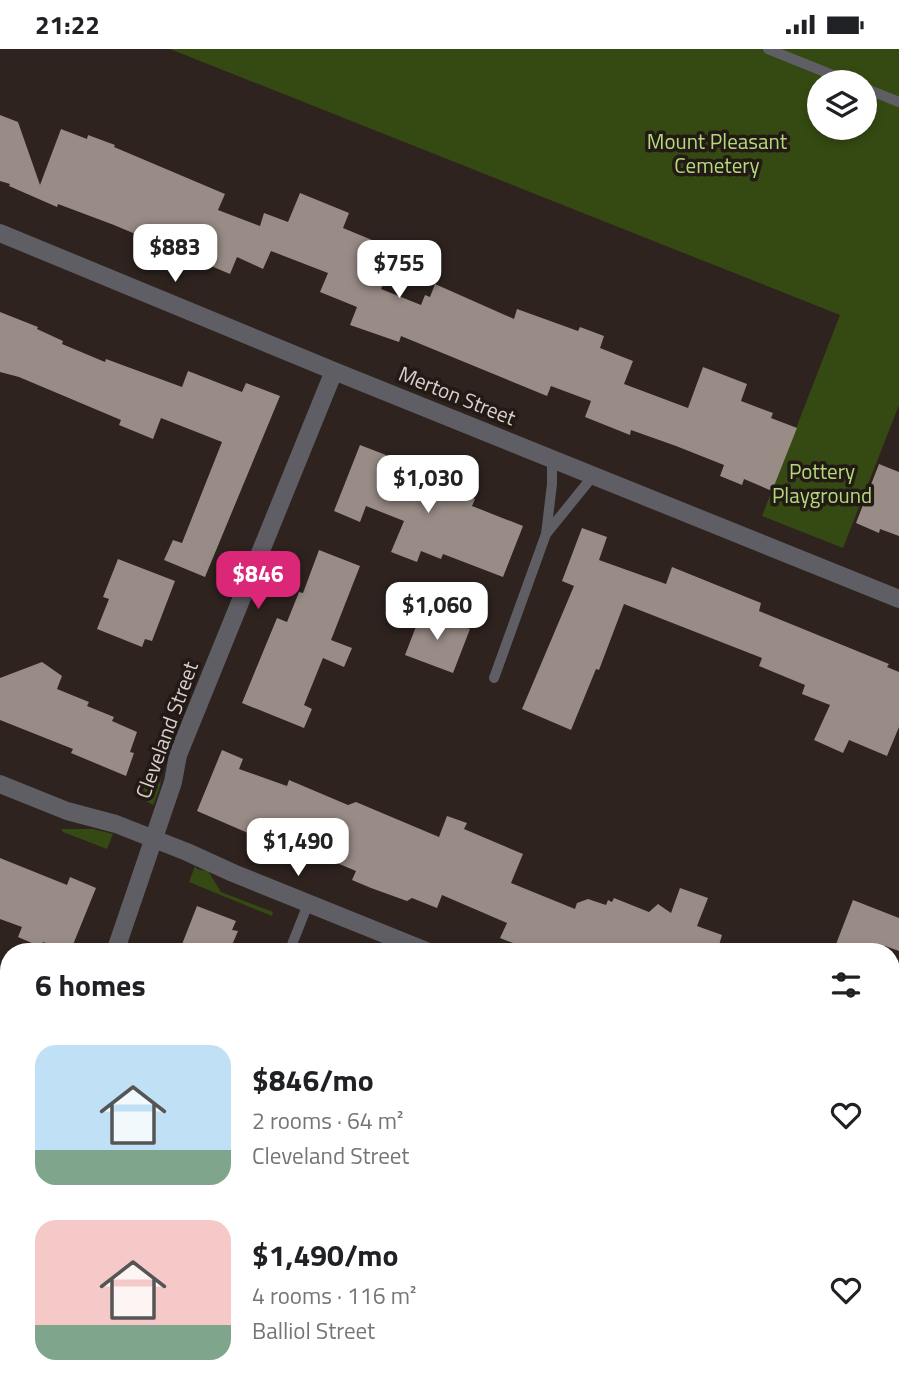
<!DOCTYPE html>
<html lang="en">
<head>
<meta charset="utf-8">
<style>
  :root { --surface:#fff; --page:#f2f2f2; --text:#202124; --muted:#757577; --accent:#db2777 }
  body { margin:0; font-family:"Titillium Web",sans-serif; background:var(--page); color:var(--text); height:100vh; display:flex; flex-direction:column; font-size:26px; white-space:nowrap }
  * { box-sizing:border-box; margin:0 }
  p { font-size:23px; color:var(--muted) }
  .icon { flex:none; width:38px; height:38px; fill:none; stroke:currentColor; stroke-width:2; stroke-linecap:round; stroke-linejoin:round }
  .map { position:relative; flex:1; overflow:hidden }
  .details { position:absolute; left:0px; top:894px; width:900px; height:450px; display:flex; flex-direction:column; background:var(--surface); border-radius:28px 28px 0 0; box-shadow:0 4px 10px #0003 }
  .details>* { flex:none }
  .fabs { position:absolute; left:807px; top:21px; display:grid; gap:14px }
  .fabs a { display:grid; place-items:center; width:70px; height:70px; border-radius:50%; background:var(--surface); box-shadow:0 4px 10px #0003; font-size:35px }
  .price { position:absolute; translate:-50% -60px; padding:0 16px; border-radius:14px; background:#fff; color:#222; font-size:23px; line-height:46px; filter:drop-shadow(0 2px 4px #0008) }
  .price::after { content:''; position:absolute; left:50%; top:42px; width:21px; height:16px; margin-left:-10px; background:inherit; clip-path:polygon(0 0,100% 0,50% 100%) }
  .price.active { background:var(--accent); color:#fff }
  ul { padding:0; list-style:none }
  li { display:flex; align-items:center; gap:21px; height:175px; padding:0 35px }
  li span { display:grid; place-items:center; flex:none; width:196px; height:140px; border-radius:21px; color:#555 }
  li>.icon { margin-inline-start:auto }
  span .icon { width:84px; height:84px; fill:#fffc; stroke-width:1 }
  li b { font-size:30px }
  h2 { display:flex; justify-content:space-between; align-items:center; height:84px; padding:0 35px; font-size:30px }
  .status { display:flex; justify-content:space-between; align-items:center; height:49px; padding:0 35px; background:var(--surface); direction:ltr }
  .status svg { height:19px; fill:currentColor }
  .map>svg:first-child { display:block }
  .green { fill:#354a13; fill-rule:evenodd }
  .building { fill:#998c86 }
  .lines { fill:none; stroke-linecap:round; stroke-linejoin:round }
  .service { stroke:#5f5e64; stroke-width:10 }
  .minor { stroke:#5f5e64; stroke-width:18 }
  .tertiary { stroke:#5f5e64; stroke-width:18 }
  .labels { text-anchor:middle; stroke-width:7; stroke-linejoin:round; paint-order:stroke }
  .park-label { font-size:21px; fill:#b2da7b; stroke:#241a15 }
  .street-label { font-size:21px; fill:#d7d0cc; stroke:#241a15 }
</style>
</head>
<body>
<div class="status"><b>21:22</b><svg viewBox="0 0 49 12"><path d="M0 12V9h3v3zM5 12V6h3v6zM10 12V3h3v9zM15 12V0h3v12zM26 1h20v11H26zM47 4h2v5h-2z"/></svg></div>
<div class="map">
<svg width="899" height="1343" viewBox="0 0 899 1343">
  <rect width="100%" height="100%" fill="#2e231f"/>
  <path class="green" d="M170,0h729v356l-56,143 -81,-32 78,-201zM819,33h45v46h-45z
    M159,704c3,22 4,31 -6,52l-13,-7z
    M61,780h32l20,5 -6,15 -44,-17z
    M195,817l2,3 11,2 13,21 52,20 -1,4 -83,-34z"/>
  <path class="building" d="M0,66l18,7 22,63 21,-56 26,10 1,-4 27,10 -1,2 111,47 -7,16 42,16 4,-13 24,9 12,-29 49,20 -6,15 29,12 -14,33 26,9 -3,7 40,16 4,-10 5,2 5,-13 79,35 3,-10 61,22 2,-4 24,9 -4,12 33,13 -9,23 64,24 15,-41 44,17 -6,17 32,12 -2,5 26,10 -25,63 -28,-12 -2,6 -22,-9 4,-11 -48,-19 -45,-16 -1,5 -45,-18 6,-16 -40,-15 -4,10 -146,-60 -2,6 -49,-17 7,-18 -37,-15 8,-19 -57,-22 -8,18 -26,-12 -7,17 -116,-49 -56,-21 -1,3 -48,-21 1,-2 -10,-3z
    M0,263l38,15 -1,2 26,12 -1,3 43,18 1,-3 76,28 6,-16 54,21 4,-9 34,13 -75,181 -41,-17 9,-20 9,3 40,-101 -61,-24 -8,21 -34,-14 2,-5 -102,-43 -19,-5z
    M360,396l26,10 -2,6 91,38 -3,7 51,20 -20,51 -60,-23 -2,5 -20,-8 -4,11 -26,-10 13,-31 -38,-15 -6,16 -26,-11z
    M879,415l20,8v64l-19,-7 -1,4 -23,-10z
    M582,479l25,9 -8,23 67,24 6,-17 89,36 -2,8 130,53 -2,3 12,5v55l-12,29 -38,-16 -6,13 -29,-13 16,-35 -28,-11 3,-9 -46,-19 3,-8 -138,-54 -25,66 -3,-1 -25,61 -49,-21 52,-123 -12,-5z
    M319,501l41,16 -29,74 21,8 -8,19 -21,-9 -19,47 8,4 -8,19 -62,-25 35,-85 10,4 12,-30 4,1z
    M118,510l57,22 -23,60 -7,-2 -3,8 -45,-18 12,-30 -6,-2z
    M422,562l48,18 -17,44 -48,-18z
    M42,613l20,14 -5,13 32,13 -2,4 27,11 -2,4 25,11 -7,20 4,1 -8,23 -55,-23 2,-4 -73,-29v-42z
    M222,701l21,9 -4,10 48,17 2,-6 59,25 8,-3 83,35 8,-21 20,7 -3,6 59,25 -12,29 64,26 2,-6 11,-4 18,6 2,-5 4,2 2,-4 35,14 9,-8 13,9 9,-25 28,10 -11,28 25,9 -5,17h-181l-36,-14 7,-15 -65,-28 -5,13 -25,-10 -5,3 -36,-13 -19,-8 4,-9 -74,-31 -18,-6 -2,5 -65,-28z
    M0,809l67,27 3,-8 26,11 -26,64 -27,-10 -2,5 -23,-10 4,-10 -22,-8z
    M853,851l46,18v33l-14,-5 -3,6h-49z
    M197,857l39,15 -4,9 6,1 -9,21h-50z"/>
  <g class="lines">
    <path class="service" d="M768,0l82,33
      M864,39l35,14
      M546,485l47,-58
      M494,629l52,-144 6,-50v-25
      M289,903l19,-48
      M0,984l9,3"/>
    <path class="minor" d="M0,184l334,138 565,228
      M0,735l67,27 49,13 71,28 46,21 196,79
      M115,903l58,-170 5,-27 156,-384
      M891,1093l8,4
      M0,1201l9,-24
      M891,1326l8,-20
      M200,1343l4,-8
      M884,1343l3,-8"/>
    <path class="tertiary" d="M0,1222l9,3
      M272,1335l19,8"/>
  </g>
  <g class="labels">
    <g class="park-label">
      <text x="717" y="100">Mount Pleasant<tspan x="717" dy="24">Cemetery</tspan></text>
      <text x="822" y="430">Pottery<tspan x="822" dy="24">Playground</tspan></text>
    </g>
    <g class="street-label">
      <text transform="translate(457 347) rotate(22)" y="7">Merton Street</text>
      <text transform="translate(167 681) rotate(-70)" y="7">Cleveland Street</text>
    </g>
  </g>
</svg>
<div class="fabs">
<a><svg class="icon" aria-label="layers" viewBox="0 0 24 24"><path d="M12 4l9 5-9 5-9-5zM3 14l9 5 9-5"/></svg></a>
</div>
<b class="price" style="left:175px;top:235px">$883</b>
<b class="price" style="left:399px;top:251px">$755</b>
<b class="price" style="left:428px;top:466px">$1,030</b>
<b class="price active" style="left:258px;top:562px">$846</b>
<b class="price" style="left:437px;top:593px">$1,060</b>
<b class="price" style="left:298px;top:829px">$1,490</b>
<section class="details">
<h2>6 homes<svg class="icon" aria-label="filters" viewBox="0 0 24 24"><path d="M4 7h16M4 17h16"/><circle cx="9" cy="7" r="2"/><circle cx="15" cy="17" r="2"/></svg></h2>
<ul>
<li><span style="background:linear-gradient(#bfe0f5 75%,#7fa58c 0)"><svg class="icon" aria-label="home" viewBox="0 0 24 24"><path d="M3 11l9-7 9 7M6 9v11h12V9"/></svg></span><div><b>$846/mo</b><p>2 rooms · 64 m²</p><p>Cleveland Street</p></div><svg class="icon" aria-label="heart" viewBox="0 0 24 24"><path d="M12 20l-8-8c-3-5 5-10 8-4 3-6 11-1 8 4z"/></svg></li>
<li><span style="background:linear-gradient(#f6c9c9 75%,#7fa58c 0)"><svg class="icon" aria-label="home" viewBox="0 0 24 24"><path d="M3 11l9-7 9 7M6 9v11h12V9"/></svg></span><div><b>$1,490/mo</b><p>4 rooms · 116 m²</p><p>Balliol Street</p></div><svg class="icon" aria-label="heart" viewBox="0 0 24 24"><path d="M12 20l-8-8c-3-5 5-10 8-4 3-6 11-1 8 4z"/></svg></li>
</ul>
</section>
</div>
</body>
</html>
